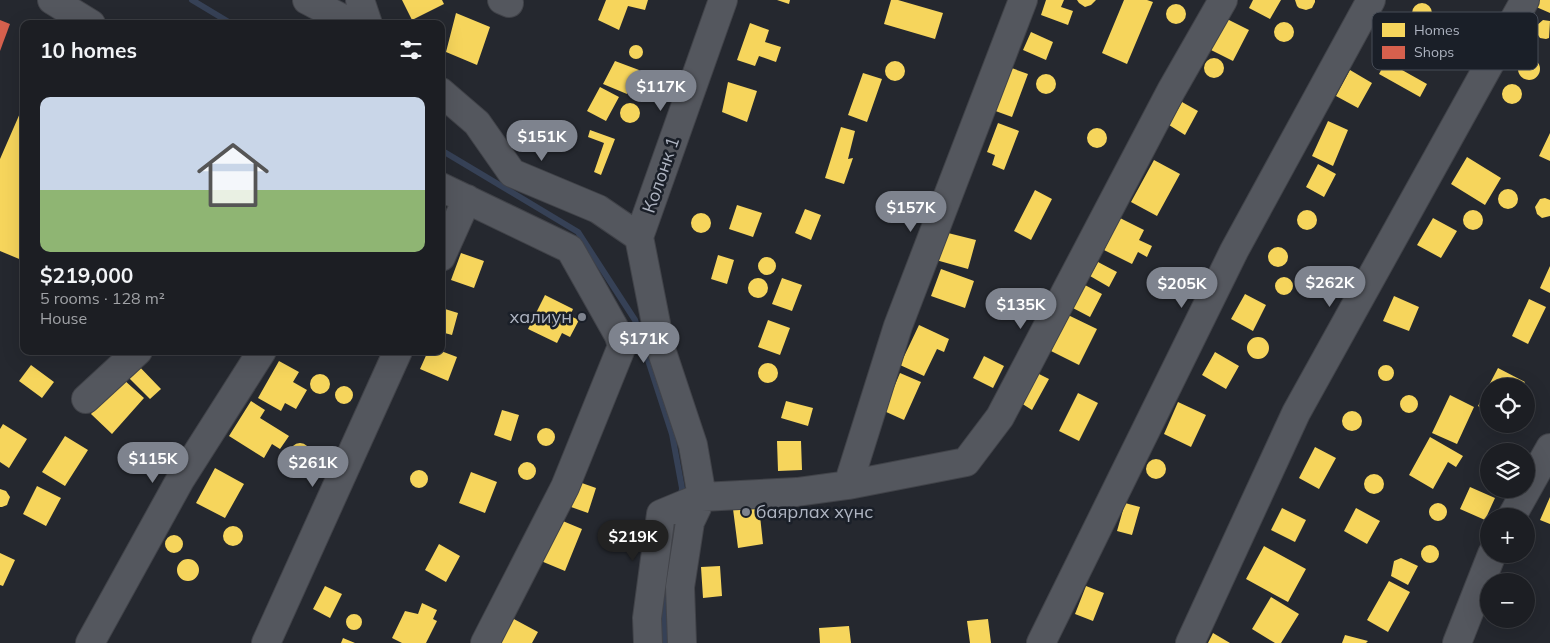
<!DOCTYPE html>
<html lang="en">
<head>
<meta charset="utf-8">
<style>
  :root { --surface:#1c1e23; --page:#25272b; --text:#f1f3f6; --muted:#a0a2a6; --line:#3a3c41; --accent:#7e838e }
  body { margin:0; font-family:Mulish,sans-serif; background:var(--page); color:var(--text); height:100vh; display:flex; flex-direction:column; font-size:19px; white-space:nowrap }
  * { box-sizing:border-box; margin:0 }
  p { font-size:16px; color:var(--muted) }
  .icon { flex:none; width:28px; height:28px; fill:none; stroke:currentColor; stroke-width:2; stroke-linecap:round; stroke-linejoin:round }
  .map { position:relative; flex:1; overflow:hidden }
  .side { position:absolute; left:20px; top:20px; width:425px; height:335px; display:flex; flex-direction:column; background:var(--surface); border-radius:10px; box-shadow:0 5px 20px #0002,0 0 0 1px var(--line) }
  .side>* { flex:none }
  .buttons { position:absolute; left:1480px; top:378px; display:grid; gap:10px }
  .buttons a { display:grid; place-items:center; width:55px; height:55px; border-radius:50%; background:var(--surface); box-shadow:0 5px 20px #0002,0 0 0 1px var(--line); font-size:25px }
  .price { position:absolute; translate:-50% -42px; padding:0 11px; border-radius:18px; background:var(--accent); color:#fff; font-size:16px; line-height:32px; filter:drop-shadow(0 1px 2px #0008) }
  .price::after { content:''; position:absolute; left:50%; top:30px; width:15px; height:11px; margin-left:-8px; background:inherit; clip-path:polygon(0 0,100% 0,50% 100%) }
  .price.selected { background:#222; color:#fff }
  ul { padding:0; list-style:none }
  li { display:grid; align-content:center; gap:10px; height:265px; padding:0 20px }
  li span { display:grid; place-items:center; height:155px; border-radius:10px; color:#555 }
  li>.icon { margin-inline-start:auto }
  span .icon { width:90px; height:90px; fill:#fffc; stroke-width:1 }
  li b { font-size:21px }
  h2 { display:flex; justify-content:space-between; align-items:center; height:60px; padding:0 20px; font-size:21px }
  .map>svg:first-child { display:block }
  .homes { fill:#f6d55c }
  .shops { fill:#d6604d }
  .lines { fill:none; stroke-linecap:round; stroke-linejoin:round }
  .stream { stroke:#364156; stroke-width:6 }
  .minor-casing { stroke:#414349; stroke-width:30 }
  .minor { stroke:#54575e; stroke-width:28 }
  .poi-dot { fill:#7e838e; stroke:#1a1f28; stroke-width:2 }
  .labels { text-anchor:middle; stroke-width:5; stroke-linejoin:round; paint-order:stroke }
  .street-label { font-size:18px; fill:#aeb4c1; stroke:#1a1f28 }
  .poi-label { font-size:18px; fill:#aeb4c1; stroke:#1a1f28; text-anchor:end }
  .key { fill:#1a1f28; stroke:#464c56; stroke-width:1 }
  .key-label { font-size:14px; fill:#aeb4c1 }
</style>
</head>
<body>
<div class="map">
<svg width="1550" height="643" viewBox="0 0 1550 643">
  <rect width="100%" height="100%" fill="#25282f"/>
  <path class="homes" d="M402,0h40l2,4 -32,16z
    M606,0h42l-3,10 -17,-4 -9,24 -21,-10z
    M777,0h13l-1,4z
    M891,0h7l45,13 -8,26 -51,-15z
    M1046,0h18l-3,7 12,4 -5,14 -27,-10z
    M1077,0h19l-5,5 -6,2 -6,-4z
    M1124,0h23l6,2 -26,62 -25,-11z
    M1253,0h28l-11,19 -21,-11z
    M1295,0h20v2l-3,6 -6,2 -7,-2 -2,-2z
    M1538,0h12v13l-16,-7z
    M1412 13a10 10 0 1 1 20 0a10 10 0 1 1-20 0Z
    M1166 14a10 10 0 1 1 20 0a10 10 0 1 1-20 0Z
    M456,13l34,14 -13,38 -31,-13z
    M1227,19l22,11 -16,31 -22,-11z
    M1543,20l7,1 -1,17 -3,1 -6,-1 -4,-6v-6z
    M1274 32a10 10 0 1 1 20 0a10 10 0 1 1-20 0Z
    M750,23l19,7 -4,12 16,5 -5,15 -17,-6 -4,10 -18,-6z
    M1031,32l22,10 -7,18 -23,-10z
    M629 52a7 7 0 1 1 14 0a7 7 0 1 1-14 0Z
    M1204 68a10 10 0 1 1 20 0a10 10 0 1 1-20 0Z
    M1518 69a11 11 0 1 1 22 0a11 11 0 1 1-22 0Z
    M615,61l24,9 -12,24 -24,-10z
    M1386,61l41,23 -7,13 -41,-23z
    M885 71a10 10 0 1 1 20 0a10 10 0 1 1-20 0Z
    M1006,66l22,8 -16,43 -22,-8z
    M1350,70l22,13 -14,25 -22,-12z
    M863,73l19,6 -15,43 -19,-7z
    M1036 84a10 10 0 1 1 20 0a10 10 0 1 1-20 0Z
    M728,82l29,9 -10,31 -25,-10z
    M1502 94a10 10 0 1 1 20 0a10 10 0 1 1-20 0Z
    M600,87l19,10 -13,24 -19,-10z
    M1182,102l16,9 -13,24 -16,-10z
    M620 113a10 10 0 1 1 20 0a10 10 0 1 1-20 0Z
    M24,104v157l-24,-10v-92z
    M1328,121l20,9 -15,36 -21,-10z
    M998,123l21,8 -15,39 -12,-5 3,-10 -8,-3z
    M841,127l14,4 -7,28 5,-1 -9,26 -19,-6z
    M1087 138a10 10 0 1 1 20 0a10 10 0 1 1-20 0Z
    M590,130l25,9 -14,36 -7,-3 10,-29 -16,-6z
    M1550,133v28l-11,-5z
    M1467,157l34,21 -16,27 -34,-21z
    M1154,160l26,14 -23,42 -26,-14z
    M1318,164l18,10 -12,23 -18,-10z
    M1498 199a10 10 0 1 1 20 0a10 10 0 1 1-20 0Z
    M1035,190l17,9 -21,41 -17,-9z
    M1545,198l5,2v16l-8,2 -5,-4 -2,-7 5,-8z
    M737,205l25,8 -9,24 -24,-8z
    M805,209l16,6 -10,25 -16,-7z
    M1297 220a10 10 0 1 1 20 0a10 10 0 1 1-20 0Z
    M1463 220a10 10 0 1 1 20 0a10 10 0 1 1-20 0Z
    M691 223a10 10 0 1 1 20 0a10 10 0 1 1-20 0Z
    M1120,218l24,12 -5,10 13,6 -5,11 -9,-5 -6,12 -28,-14z
    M1433,218l24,13 -16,27 -24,-13z
    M944,232l32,8 -8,29 -32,-9z
    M1268 257a10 10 0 1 1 20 0a10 10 0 1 1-20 0Z
    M461,253l23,8 -10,27 -23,-8z
    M718,255l16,5 -7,24 -16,-5z
    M758 266a9 9 0 1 1 18 0a9 9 0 1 1-18 0Z
    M1098,262l19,10 -8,15 -19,-11z
    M1550,266v27l-10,-5z
    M941,269l33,12 -9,27 -34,-12z
    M1275 286a9 9 0 1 1 18 0a9 9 0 1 1-18 0Z
    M748 288a10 10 0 1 1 20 0a10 10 0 1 1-20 0Z
    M782,278l20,7 -10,26 -20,-7z
    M1083,284l19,10 -12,23 -19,-10z
    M1245,294l21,11 -13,26 -22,-12z
    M545,295l28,14 -3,7 9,4 -9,17 -8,-4 -5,10 -29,-14z
    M1394,296l25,11 -10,24 -26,-10z
    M1529,299l17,8 -18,37 -16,-8z
    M445,309l13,4 -6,22 -11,-3v-12z
    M1068,315l29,14 -18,36 -28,-14z
    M768,320l22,8 -10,27 -22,-8z
    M919,325l30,14 -5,13 -7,-3 -13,27 -24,-11z
    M1247 348a11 11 0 1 1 22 0a11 11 0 1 1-22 0Z
    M428,351h13l16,6 -9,24 -28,-12z
    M1215,352l24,14 -13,23 -24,-14z
    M984,356l20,10 -11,22 -20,-10z
    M134,361l27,28 -11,10 -27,-27z
    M279,361l20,11 -6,10 14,8 -11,19 -11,-6 -4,8 -23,-13z
    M758 373a10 10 0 1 1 20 0a10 10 0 1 1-20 0Z
    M1378 373a8 8 0 1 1 16 0a8 8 0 1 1-16 0Z
    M31,365l23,17 -12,16 -23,-17z
    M1498,368l27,14 -3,4h-33v26l-11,-6z
    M900,373l21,9 -17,38 -20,-9z
    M1037,373l12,6 -17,31 -11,-7z
    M310 384a10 10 0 1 1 20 0a10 10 0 1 1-20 0Z
    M123,379l21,19 -32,36 -21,-20z
    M335 395a9 9 0 1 1 18 0a9 9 0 1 1-18 0Z
    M1078,393l20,10 -19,38 -20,-10z
    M1400 404a9 9 0 1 1 18 0a9 9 0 1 1-18 0Z
    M1450,395l24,12 -17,37 -25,-11z
    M251,401l14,9 -5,8 29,18 -9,13 -8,-5 -8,14 -35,-22z
    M786,401l27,7 -5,18 -27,-8z
    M1178,402l28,13 -15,32 -27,-13z
    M502,410l17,5 -8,26 -17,-6z
    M1342 421a10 10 0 1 1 20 0a10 10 0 1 1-20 0Z
    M3,424l24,15 -18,29 -9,-6v-33z
    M537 437a9 9 0 1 1 18 0a9 9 0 1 1-18 0Z
    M65,436l23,14 -23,36 -23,-14z
    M1430,437l33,19 -7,11 -8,-5 -15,27 -24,-14z
    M777,441h24l1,29 -24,1z
    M290 453a10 10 0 1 1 20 0a10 10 0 1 1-20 0Z
    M1315,447l21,11 -17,31 -20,-11z
    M1146 469a10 10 0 1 1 20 0a10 10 0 1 1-20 0Z
    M518 471a9 9 0 1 1 18 0a9 9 0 1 1-18 0Z
    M215,468l29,16 -19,34 -29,-15z
    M410 479a9 9 0 1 1 18 0a9 9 0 1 1-18 0Z
    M471,472l26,10 -12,31 -26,-10z
    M1364 484a10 10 0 1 1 20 0a10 10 0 1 1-20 0Z
    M579,482l17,6 -8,25 -17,-6z
    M37,486l24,12 -15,28 -23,-12z
    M1470,487l25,11 -10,22 -25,-11z
    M0,489l6,2 4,6 -3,8 -5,2h-2z
    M1550,497v27l-10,-4z
    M1125,503l15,4 -8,28 -15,-4z
    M1429 512a9 9 0 1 1 18 0a9 9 0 1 1-18 0Z
    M759,506l4,38 -25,4 -5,-39z
    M1282,508l24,12 -11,22 -24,-12z
    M1356,508l24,13 -13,23 -23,-13z
    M558,519l24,10 -17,42 -24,-10z
    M223 536a10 10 0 1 1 20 0a10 10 0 1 1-20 0Z
    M165 544a9 9 0 1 1 18 0a9 9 0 1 1-18 0Z
    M439,544l21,12 -14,26 -21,-12z
    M1421 554a9 9 0 1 1 18 0a9 9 0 1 1-18 0Z
    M1264,546l42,23 -18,33 -42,-23z
    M0,553l15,7 -12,26 -3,-1z
    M1401,558l17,8 -10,19 -17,-9 3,-15z
    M177 570a11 11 0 1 1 22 0a11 11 0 1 1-22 0Z
    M720,566l2,30 -19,2 -2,-31z
    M1389,581l21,11 -22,40 -21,-12z
    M325,586l17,8 -12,24 -17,-9z
    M1086,586l18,7 -11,28 -18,-7z
    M1271,597l28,17 -18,29h-6l-23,-14z
    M422,603l15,7 -4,9 4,2 -11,22h-24l-10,-5 13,-27 13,3z
    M346 622a8 8 0 1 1 16 0a8 8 0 1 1-16 0Z
    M512,618l26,14 -6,11h-32z
    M988,619l3,24h-21l-3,-22z
    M849,626l2,17h-31l-1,-15z
    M1213,633l17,10h-22z
    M1345,635l23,6 -2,2h-24z
    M343,638l12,5h-14z"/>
  <path class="shops" d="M0,20l10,4 -10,27z"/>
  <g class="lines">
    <path class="stream" d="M192,0l40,24
      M441,150l137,82 57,88 37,114 10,54 -1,9
      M665,643v-44l2,-15"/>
    <g class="minor-casing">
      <path id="minor" d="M52,0l39,24
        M307,0l46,24
        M360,0l8,24
        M502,0l7,3
        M441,92l36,31 35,50 86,36 41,28 22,112 32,96 9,52 -41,17 -14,104 1,25
        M441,187l129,62 49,87 3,10 -57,141 -80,156
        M639,237l84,-237
        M441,257l26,-58
        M86,399l52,-48
        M848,485l50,-159 125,-326
        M1512,516l38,-68
        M90,643l90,-163 82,-129
        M266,643l132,-292
        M682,643l-2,-56 10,-65 12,-25 95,-5 51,-7 118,-23 34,-45 171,-326 52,-91
        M1041,643l193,-392 137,-251
        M1190,643l106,-230 229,-413
        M1457,643l35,-89"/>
    </g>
    <use href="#minor" class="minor"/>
  </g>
  <g class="poi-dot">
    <circle cx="582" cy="317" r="5"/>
    <circle cx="746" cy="512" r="5"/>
  </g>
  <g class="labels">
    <g class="street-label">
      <text transform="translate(661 175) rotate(-71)" y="6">Колонк 1</text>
    </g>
    <g class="poi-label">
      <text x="572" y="323">халиун</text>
      <text x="756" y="518" text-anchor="start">баярлах хүнс</text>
    </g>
  </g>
  <rect x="1372" y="12" width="166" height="58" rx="8" class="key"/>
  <rect x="1382" y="23" width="23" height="14" fill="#f6d55c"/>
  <rect x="1382" y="46" width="23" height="13" fill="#d6604d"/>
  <g class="key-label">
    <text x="1414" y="35">Homes</text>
    <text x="1414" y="57">Shops</text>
  </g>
</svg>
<div class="buttons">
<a><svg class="icon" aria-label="locate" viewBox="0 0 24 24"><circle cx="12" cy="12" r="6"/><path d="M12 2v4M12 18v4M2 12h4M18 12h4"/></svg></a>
<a><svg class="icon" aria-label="layers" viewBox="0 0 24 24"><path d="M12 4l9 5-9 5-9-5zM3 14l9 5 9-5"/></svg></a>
<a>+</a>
<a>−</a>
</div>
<b class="price" style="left:661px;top:112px">$117K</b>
<b class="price" style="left:542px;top:162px">$151K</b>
<b class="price" style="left:911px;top:233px">$157K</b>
<b class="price" style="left:1330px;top:308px">$262K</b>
<b class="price" style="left:1182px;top:309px">$205K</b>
<b class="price" style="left:1021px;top:330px">$135K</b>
<b class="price" style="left:644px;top:364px">$171K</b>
<b class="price" style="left:153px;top:484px">$115K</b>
<b class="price" style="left:313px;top:488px">$261K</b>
<b class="price selected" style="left:633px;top:562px">$219K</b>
<section class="side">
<h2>10 homes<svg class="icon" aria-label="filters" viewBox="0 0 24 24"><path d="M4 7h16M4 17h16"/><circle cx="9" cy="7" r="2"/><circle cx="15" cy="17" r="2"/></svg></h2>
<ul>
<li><span style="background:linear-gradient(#c9d6e8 60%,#8fb573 0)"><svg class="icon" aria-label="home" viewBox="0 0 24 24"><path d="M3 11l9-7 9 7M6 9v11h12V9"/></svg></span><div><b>$219,000</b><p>5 rooms · 128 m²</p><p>House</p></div></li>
</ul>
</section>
</div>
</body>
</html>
